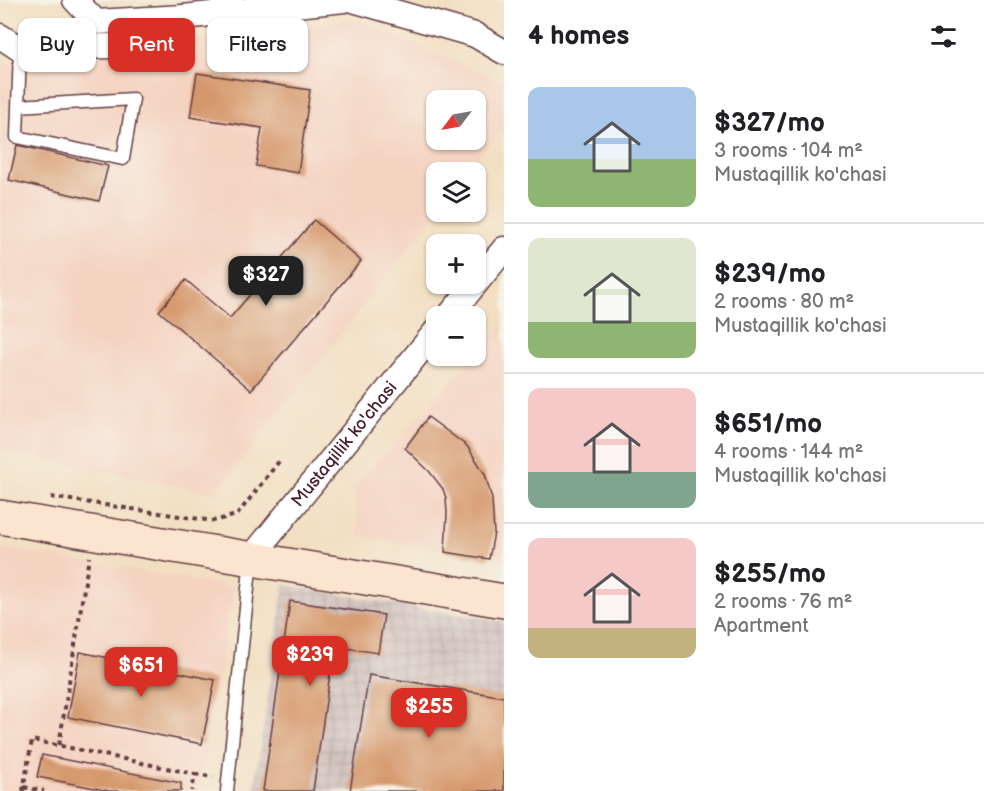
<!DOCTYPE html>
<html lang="en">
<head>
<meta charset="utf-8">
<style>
  :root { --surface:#fff; --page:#f6f6f6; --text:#202124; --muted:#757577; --line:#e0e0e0; --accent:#d93025 }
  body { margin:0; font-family:"Balsamiq Sans",sans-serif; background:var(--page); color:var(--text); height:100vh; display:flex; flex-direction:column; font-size:22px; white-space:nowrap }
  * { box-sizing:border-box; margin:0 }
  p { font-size:20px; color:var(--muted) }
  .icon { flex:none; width:33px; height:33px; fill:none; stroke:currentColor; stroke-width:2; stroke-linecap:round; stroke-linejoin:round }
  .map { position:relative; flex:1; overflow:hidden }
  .sheet { display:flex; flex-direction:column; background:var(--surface); width:480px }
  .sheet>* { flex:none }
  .guide { position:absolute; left:18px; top:18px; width:396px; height:54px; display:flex; gap:12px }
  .needle { width:39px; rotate:238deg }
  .fabs { position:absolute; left:426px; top:90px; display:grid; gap:12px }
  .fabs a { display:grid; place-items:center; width:60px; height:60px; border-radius:12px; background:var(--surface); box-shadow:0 2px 4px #0004; font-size:30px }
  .price { position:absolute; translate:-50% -51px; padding:0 14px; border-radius:12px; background:var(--accent); color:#fff; font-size:20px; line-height:39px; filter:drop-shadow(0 2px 3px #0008) }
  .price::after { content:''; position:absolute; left:50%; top:36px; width:18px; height:14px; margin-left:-9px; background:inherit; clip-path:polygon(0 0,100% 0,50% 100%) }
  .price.on { background:#222; color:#fff }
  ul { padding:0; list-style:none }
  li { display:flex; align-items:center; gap:18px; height:150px; padding:0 24px }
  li+li { border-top:2px solid var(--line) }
  li span { display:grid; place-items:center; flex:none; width:168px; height:120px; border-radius:12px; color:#555 }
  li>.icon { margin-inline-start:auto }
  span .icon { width:72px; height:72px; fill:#fffc; stroke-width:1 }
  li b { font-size:26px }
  h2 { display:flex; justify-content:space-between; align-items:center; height:72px; padding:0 24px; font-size:26px }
  .tag { padding:0 21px; border-radius:12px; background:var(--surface); box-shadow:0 2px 4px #0004; font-size:21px; line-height:54px }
  .tag.on { background:var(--accent); color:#fff }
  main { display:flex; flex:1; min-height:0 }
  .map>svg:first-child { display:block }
  .built { fill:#f4d3c1; fill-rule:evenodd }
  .industrial { fill:url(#industrial-grid) }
  .building { fill:#d5986c }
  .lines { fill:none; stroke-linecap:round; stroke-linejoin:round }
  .lane-casing { stroke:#633c42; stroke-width:15 }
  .street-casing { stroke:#633c42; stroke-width:27 }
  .secondary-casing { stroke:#633c42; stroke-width:36 }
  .path { stroke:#633c42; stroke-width:4; stroke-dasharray:4.5 4.5; stroke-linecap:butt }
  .lane { stroke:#fff; stroke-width:12 }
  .street { stroke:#fff; stroke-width:24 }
  .secondary { stroke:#fce5d0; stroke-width:33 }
  .labels { text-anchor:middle; stroke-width:4.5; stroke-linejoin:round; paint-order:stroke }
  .street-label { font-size:18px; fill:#4a1f2b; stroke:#f7f3e8 }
</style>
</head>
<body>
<main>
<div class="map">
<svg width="504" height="791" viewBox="0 0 504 791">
  <defs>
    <pattern id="industrial-grid" width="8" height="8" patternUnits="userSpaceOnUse" patternTransform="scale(1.5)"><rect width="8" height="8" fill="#d0c0bc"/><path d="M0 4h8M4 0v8" fill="none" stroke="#b4a5a2"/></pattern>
  </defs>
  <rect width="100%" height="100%" fill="#f7f3e8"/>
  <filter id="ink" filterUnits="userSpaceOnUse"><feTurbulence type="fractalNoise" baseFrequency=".0167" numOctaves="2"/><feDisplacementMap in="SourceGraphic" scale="12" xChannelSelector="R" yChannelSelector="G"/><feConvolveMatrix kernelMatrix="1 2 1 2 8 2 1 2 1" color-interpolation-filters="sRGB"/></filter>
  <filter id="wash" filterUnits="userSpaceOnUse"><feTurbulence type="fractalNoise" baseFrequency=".008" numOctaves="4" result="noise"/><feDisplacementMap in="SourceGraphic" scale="24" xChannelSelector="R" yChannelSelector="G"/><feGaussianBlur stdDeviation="1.35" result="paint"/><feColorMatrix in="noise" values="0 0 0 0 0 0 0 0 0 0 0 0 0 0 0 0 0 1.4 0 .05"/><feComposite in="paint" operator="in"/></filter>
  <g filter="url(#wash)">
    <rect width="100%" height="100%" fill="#f2dfc2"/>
    <path class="built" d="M354,19l150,63v44l-36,46h-32l1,40 -222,282 -215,-44v-392l11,7zM436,100h40v40h-40z
      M504,324v234l-146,-22 -3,-49z
      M0,547l234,40 -36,204h-198z"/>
    <path class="industrial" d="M284,585l220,37v169h-250z"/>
    <g id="blocks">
      <path class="building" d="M197,73l113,17 -12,83 -42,-7 6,-38 -72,-11z
        M17,145l91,21 -9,35 -90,-21z
        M314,220l47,41 -110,129 -92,-79 27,-31 44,38z
        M428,417l39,29 18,28 7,25 2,34 -5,26 -44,-7 2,-39 -1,-15 -3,-9 -14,-18 -24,-23z
        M290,601l94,14 -6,38 -44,-7 -21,145h-50z
        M80,652l135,28 -13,64 -134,-27z
        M369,675l135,22v94h-154z
        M42,755l139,28v8h-71l-73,-14z"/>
    </g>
  </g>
  <g filter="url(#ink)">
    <use href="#blocks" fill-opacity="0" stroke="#633c42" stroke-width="1.5"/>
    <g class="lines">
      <g class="lane-casing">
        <path id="lane" d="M18,106l115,-7 -10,60 -106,-22 3,-88
          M227,791l24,-232"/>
      </g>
      <g class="street-casing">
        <g id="street">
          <path d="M75,0l21,22 87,-5"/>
          <path d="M353,0l122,35 29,17"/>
          <path d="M0,36l20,13 121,-4 42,-28 161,-17"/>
          <path d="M449,316l55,-67"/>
          <path id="s1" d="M251,558l185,-227"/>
        </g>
      </g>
      <g class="secondary-casing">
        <path id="secondary" d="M0,517l504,84"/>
      </g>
      <path class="path" d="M51,497l162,24 24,-6 43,-55
        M59,745l30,-188
        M195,774l18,3
        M24,787l20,4
        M23,791l9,-51 163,34 -3,17"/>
      <use href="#lane" class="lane"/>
      <use href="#street" class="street"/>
      <use href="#secondary" class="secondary"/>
    </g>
  </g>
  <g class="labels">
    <g class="street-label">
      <text dy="6" stroke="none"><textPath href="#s1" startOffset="147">Mustaqillik ko'chasi</textPath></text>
    </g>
  </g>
</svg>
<div class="fabs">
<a><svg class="needle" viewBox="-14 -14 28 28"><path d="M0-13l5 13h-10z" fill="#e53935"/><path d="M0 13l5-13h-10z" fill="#757577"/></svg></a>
<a><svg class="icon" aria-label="layers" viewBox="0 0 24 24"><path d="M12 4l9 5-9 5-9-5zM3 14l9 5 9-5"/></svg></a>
<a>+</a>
<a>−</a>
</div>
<b class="price on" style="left:266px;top:307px">$327</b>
<b class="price" style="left:310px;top:687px">$239</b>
<b class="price" style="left:141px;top:698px">$651</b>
<b class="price" style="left:429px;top:739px">$255</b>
<div class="guide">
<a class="tag">Buy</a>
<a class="tag on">Rent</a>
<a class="tag">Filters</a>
</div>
</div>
<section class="sheet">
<h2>4 homes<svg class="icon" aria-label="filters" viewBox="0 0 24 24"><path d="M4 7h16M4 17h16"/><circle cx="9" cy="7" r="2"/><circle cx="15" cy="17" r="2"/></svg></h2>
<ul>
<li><span style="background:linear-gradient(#a9c7e8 60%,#8fb573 0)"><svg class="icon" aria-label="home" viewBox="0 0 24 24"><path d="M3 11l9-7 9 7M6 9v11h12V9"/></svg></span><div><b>$327/mo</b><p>3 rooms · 104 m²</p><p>Mustaqillik ko'chasi</p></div></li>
<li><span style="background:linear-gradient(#dfe7d0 70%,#8fb573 0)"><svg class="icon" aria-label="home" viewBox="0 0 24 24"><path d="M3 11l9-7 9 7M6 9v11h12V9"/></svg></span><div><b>$239/mo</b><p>2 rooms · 80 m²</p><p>Mustaqillik ko'chasi</p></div></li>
<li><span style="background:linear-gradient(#f6c9c9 70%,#7fa58c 0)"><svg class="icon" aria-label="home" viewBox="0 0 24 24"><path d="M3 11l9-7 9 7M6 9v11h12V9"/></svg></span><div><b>$651/mo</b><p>4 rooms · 144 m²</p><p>Mustaqillik ko'chasi</p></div></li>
<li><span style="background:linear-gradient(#f6c9c9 75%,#c2b280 0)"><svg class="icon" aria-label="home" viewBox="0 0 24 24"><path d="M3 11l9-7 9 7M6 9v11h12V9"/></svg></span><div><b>$255/mo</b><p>2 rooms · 76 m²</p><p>Apartment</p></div></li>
</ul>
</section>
</main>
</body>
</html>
